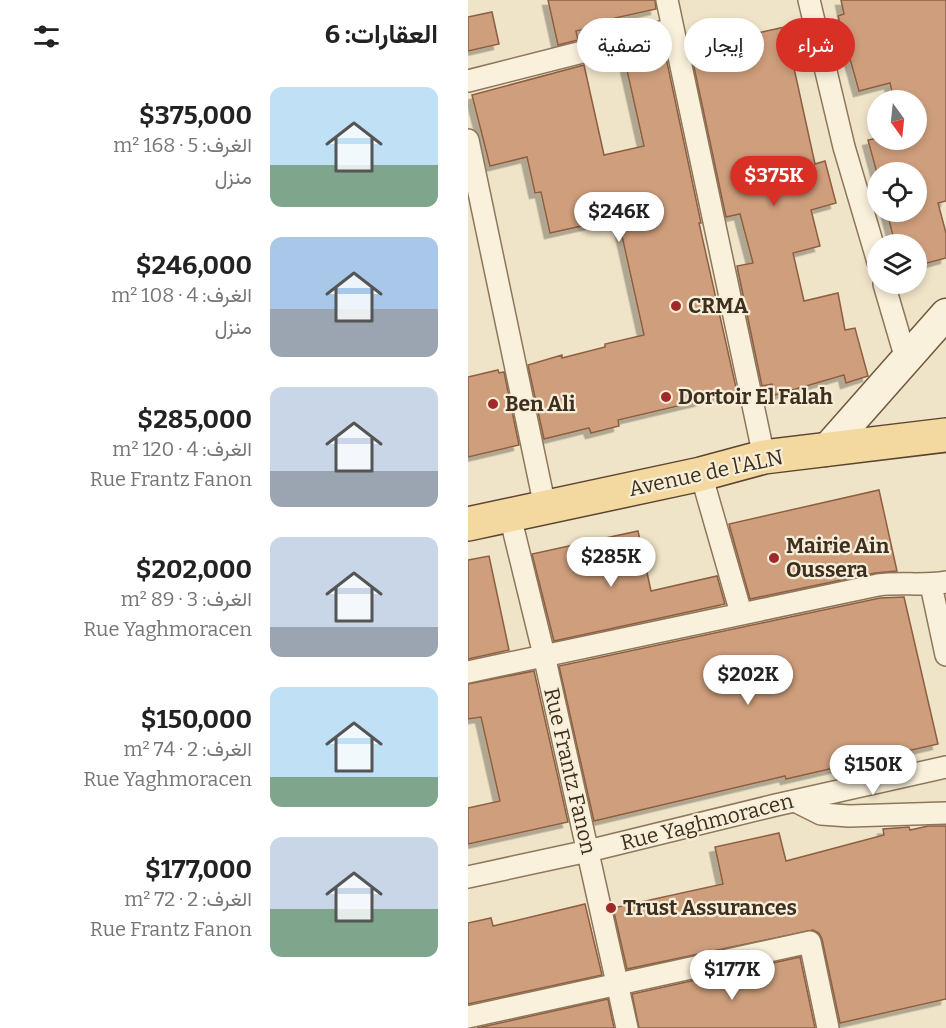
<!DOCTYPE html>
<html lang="ar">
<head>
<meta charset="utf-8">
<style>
  :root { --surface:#fff; --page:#f6f6f6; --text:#222; --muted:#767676; --accent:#d93025 }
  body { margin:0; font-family:Bitter,Vazirmatn,serif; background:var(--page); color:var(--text); direction:rtl; height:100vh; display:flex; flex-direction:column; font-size:22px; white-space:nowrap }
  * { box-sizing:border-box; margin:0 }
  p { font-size:20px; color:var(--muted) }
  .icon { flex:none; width:33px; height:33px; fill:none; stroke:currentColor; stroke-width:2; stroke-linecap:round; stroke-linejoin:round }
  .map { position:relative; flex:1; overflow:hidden; direction:ltr }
  .panel { display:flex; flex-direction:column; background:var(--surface); width:468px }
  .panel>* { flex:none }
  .guide { position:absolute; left:18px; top:18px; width:369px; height:54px; direction:rtl; display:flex; gap:12px }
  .needle { width:39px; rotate:165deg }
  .tools { position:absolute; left:399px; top:90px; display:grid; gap:12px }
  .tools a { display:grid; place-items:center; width:60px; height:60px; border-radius:50%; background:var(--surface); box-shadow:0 3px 9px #0003; font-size:30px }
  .price { position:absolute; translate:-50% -51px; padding:0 14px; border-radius:21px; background:#fff; color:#222; font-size:20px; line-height:39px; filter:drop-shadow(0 2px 3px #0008) }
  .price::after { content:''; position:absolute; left:50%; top:36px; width:18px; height:14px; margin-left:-9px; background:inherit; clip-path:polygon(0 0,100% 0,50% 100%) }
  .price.selected { background:var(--accent); color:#fff }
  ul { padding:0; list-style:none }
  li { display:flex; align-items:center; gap:18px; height:150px; padding:0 30px }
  li span { display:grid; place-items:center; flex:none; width:168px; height:120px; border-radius:12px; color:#555 }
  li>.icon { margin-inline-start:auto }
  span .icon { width:72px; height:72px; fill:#fffc; stroke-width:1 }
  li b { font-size:26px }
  h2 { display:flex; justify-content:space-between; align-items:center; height:72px; padding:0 30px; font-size:26px }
  .chip { padding:0 21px; border-radius:27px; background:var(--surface); box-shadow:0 3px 9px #0003; font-size:21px; line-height:54px }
  .chip.selected { background:var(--accent); color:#fff }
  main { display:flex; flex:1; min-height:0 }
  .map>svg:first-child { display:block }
  .building { fill:#cf9f7d; stroke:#8d5f41; stroke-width:1.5; filter:url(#shadow) }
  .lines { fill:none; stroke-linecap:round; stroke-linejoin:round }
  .minor-casing { stroke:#8d765c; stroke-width:24 }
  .secondary-casing { stroke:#6f573f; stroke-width:33 }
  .primary-casing { stroke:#5b4430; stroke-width:36 }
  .minor { stroke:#faf1dc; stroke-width:21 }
  .secondary { stroke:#faf1dc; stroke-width:30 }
  .primary { stroke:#f3d9a0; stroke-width:33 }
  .poi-dot { fill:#9e2a2b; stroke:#f7eed8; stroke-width:2 }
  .labels { text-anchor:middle; stroke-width:4.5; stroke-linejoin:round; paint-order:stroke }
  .poi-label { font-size:21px; font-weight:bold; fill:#3d2e20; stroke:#f7eed8; text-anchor:start }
  .street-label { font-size:21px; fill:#3d2e20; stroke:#f7eed8 }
</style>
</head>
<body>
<main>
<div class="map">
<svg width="478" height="1028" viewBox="0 0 478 1028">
  <defs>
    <filter id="shadow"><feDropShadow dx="-5.5" dy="5.5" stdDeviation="0" flood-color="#0004"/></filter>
  </defs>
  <rect width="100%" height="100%" fill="#f0e4c8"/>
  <path class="building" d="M80,0h107l1,9 -41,9 1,4 -40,9 2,9 -20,5z
    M373,0h105v201l-8,2 8,30v25l-30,8v-22h-21l-8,-32h29v-40h-38v5l-10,-37 10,-2v2h38v-40h-22l-4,-17 -31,8 -21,-75 6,-2z
    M24,12l7,32 -31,7v-34z
    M317,27l30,137 10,-3 11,42 -25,7 9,36 -27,7 11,48 34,-8 7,37 10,-2 13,48 -22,7 -2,-8 -69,20 -3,-11 -10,2 -25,-120 16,-3 -13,-49 -14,3 -36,-169z
    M196,48l37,175h-2l38,169 -119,28 1,6 -28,7 -2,-5 -45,11 -16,-74 34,-10v3l43,-11v-3l39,-9 -26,-117 -68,15 -9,-41 -6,1 -8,-36 -37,9 -18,-71 112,-30 20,90 40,-9 -20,-89z
    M30,370l1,3 5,-1 15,73 -51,12v-80z
    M411,490l18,81 -22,2 -125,26 -21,-75z
    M170,531l13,60 66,-15 8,28 -171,37 -22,-87z
    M21,556l20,94 -41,9v-99z
    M436,597l34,147 -152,35 -1,-3 -191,45 -35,-155 321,-68z
    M66,671l34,151 -100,22v-36l32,-7 -19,-84 -13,2v-35z
    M460,826h18v173l-106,24 -18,-84 -3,-6 -6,-3 -186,39 -14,-61 110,-24 -8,-37 64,-14 7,28 98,-26 -1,-6 26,-2 1,3z
    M117,904l17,71 -134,29v-81l23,-5 2,8z
    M332,957l15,71h-176l-7,-34z
    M140,999l6,29h-137z"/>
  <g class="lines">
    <g class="minor-casing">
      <path id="minor" d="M199,0l97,457
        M341,0l35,147 34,115
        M0,81l205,-52
        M0,140l77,367
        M416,284l22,75
        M233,474l40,139
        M42,516l34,139 83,373
        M463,585l15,70
        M0,672l410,-87c23,-3 46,1 68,-3
        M327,801l26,13 28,2 97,-3
        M0,877l120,-26 188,-46 170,-38
        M0,1017l342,-75 18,86"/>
    </g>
    <g class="secondary-casing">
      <path id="secondary" d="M357,451l121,-137"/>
    </g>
    <g class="primary-casing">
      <path id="primary" d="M0,524l233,-50 63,-17 182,-22"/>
    </g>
    <use href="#minor" class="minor"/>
    <use href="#secondary" class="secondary"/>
    <use href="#primary" class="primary"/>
  </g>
  <g class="poi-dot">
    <circle cx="208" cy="306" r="6"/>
    <circle cx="198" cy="397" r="6"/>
    <circle cx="25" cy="404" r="6"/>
    <circle cx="306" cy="558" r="6"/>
    <circle cx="143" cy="908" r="6"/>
  </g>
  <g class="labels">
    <g class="poi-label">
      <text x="220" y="313">CRMA</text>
      <text x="210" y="404">Dortoir El Falah</text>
      <text x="37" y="411">Ben Ali</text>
      <text x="318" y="553">Mairie Ain<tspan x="318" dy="24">Oussera</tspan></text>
      <text x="155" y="915">Trust Assurances</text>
    </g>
    <g class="street-label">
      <text transform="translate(238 473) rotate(-12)" y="7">Avenue de l'ALN</text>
      <text transform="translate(102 771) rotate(77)" y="7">Rue Frantz Fanon</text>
      <text transform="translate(239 822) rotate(-14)" y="7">Rue Yaghmoracen</text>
    </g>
  </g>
</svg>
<div class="tools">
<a><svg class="needle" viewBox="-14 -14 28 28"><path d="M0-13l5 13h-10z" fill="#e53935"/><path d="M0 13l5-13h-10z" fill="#767676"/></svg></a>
<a><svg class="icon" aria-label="locate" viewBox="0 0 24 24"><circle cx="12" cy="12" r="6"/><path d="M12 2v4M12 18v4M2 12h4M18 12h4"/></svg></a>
<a><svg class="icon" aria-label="layers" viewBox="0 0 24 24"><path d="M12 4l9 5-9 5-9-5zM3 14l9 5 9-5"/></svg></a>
</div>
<b class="price selected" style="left:306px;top:207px">$375K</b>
<b class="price" style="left:151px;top:243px">$246K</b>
<b class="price" style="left:143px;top:588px">$285K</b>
<b class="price" style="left:280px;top:706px">$202K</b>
<b class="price" style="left:405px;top:796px">$150K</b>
<b class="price" style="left:264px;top:1001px">$177K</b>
<div class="guide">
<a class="chip selected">شراء</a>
<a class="chip">إيجار</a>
<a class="chip">تصفية</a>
</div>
</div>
<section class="panel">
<h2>العقارات: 6<svg class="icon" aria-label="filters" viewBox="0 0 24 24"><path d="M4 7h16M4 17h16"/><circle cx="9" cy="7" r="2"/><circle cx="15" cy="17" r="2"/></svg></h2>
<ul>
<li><span style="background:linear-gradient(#bfe0f5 65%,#7fa58c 0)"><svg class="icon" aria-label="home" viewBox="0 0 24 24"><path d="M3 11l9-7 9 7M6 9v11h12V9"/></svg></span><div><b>$375,000</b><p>الغرف: 5 · 168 m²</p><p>منزل</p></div></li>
<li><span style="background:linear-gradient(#a9c7e8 60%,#9aa5b1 0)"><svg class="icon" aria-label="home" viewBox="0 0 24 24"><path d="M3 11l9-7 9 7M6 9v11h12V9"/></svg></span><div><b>$246,000</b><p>الغرف: 4 · 108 m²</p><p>منزل</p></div></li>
<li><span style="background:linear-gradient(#c9d6e8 70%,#9aa5b1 0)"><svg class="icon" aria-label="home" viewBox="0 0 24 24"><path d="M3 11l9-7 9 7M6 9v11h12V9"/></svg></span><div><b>$285,000</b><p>الغرف: 4 · 120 m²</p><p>Rue Frantz Fanon</p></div></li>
<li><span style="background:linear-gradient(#c9d6e8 75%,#9aa5b1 0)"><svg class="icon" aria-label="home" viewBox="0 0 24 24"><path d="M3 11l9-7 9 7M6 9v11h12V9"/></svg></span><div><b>$202,000</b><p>الغرف: 3 · 89 m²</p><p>Rue Yaghmoracen</p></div></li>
<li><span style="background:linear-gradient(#bfe0f5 75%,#7fa58c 0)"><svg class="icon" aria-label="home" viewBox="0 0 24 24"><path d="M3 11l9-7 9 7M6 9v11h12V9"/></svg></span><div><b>$150,000</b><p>الغرف: 2 · 74 m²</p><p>Rue Yaghmoracen</p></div></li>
<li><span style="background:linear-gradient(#c9d6e8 60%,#7fa58c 0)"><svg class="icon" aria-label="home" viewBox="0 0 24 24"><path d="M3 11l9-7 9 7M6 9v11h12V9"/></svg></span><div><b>$177,000</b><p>الغرف: 2 · 72 m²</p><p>Rue Frantz Fanon</p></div></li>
</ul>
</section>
</main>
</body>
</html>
